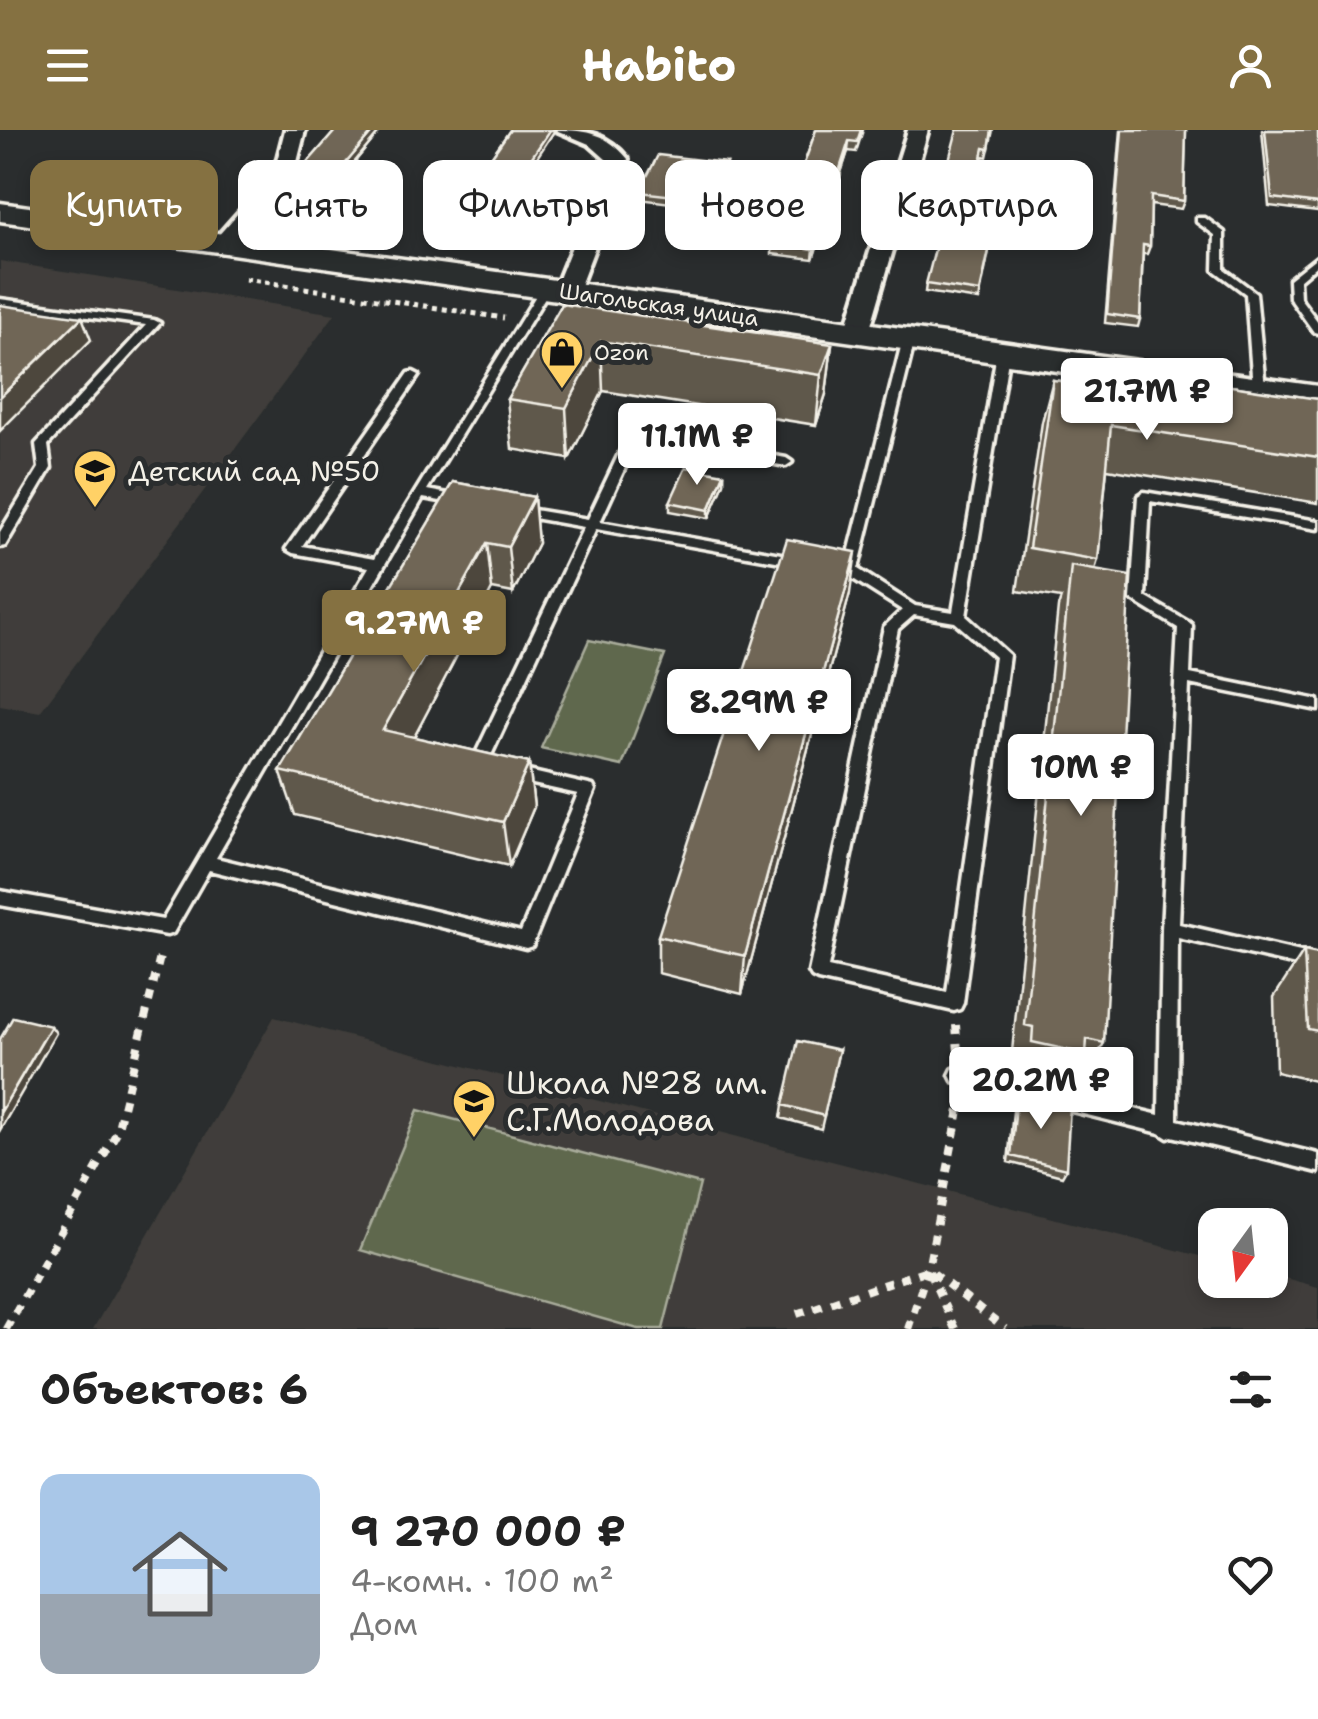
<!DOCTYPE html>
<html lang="ru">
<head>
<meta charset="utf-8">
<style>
  :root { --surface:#fff; --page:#f2f2f2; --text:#222; --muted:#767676; --line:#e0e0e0; --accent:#857141 }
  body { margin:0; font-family:"Shantell Sans",sans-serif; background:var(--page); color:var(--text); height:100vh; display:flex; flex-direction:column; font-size:38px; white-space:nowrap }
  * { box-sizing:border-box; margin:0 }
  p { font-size:32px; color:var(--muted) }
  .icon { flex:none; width:55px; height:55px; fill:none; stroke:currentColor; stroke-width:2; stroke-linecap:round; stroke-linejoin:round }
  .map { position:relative; height:1199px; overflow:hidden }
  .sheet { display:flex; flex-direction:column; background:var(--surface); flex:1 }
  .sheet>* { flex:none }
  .hud { position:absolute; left:30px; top:30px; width:1260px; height:90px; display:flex; gap:20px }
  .needle { width:65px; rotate:195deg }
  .fabs { position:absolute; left:1198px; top:1078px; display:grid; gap:20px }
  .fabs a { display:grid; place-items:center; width:90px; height:90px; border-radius:20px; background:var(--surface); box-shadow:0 5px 15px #0003; font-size:50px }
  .price { position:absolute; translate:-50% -85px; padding:0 22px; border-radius:10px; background:#fff; color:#222; font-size:32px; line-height:65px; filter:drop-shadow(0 2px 5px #0008) }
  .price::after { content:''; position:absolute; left:50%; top:60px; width:30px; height:22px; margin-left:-15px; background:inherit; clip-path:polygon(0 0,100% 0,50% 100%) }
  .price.current { background:var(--accent); color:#fff }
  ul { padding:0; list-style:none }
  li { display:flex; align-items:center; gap:30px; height:250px; padding:0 40px }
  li+li { border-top:2px solid var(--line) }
  li span { display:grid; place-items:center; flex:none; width:280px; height:200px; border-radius:20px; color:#555 }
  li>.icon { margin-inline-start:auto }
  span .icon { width:120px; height:120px; fill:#fffc; stroke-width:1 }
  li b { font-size:42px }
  h2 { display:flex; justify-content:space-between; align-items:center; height:120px; padding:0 40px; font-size:42px }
  .pill { padding:0 35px; border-radius:20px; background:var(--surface); box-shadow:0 5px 15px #0003; font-size:35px; line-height:90px }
  .pill.current { background:var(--accent); color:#fff }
  header { display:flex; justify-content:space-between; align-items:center; height:130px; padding:0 40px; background:var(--accent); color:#fff; font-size:45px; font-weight:700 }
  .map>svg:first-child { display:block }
  .built { fill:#3f3e3a }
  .green { fill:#5e674e; stroke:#a9ac9b; stroke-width:2.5 }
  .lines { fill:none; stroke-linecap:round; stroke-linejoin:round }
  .service-casing { stroke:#f4f1e8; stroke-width:7 }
  .minor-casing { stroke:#f4f1e8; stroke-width:8 }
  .secondary-casing { stroke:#f4f1e8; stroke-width:7 }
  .path-far1 { stroke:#f4f1e8; stroke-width:5; stroke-dasharray:5 5; stroke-linecap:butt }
  .path { stroke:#f4f1e8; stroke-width:8; stroke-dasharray:9 9; stroke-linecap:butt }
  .service { fill:#2a2d2e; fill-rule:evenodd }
  .minor { fill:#2a2d2e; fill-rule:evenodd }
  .secondary { fill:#2a2d2e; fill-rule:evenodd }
  .wall { fill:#5f584b; stroke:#f4f1e8; stroke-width:2.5 }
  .shaded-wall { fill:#4e473d; stroke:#f4f1e8; stroke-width:2.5 }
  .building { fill:#6f6657; stroke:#f4f1e8; stroke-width:2.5 }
  .labels { text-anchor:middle; stroke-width:10; stroke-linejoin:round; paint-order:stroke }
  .far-street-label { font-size:22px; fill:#f4f1e8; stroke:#2a2d2e }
  .far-poi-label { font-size:22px; fill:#f4f1e8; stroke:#2a2d2e; text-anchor:start }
  .poi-label { font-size:28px; fill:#f4f1e8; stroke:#2a2d2e; text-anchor:start }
  .near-poi-label { font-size:32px; fill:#f4f1e8; stroke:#2a2d2e; text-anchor:start }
</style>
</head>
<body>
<header><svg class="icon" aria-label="menu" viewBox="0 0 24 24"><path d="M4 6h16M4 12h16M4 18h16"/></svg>Habito<svg class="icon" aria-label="person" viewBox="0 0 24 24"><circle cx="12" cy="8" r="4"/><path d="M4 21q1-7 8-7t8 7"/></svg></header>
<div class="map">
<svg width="1318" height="1199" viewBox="0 0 1318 1199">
  <rect width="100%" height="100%" fill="#2a2d2e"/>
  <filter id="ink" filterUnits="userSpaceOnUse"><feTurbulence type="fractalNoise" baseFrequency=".01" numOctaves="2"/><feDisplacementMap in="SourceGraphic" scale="20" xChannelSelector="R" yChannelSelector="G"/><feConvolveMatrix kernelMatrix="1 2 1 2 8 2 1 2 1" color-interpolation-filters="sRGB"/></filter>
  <g filter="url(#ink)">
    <path class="built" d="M0,131l335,53 -295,398 -40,-7z
      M274,887l941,243v20h55v-6l48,13v42h-1225z"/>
    <path class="green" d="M589,510l76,15 -43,111 -81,-18z
      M418,980l282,74 -37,145h-25l-278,-79z"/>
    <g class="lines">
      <g class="service-casing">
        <path id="service" d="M1197,88h8l19,14v37l32,24 9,95 -2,2h-8l-2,-2 -7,-94 -32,-24 1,-35 -18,-13z
          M1318,126v8l-19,16 1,18 18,24v11l-4,-1 -24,-34 -1,-19z
          M545,156l5,3 -123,201 37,7 6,4 -6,4 -41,-7 -207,360 305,74 57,-138 -63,-14 -5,-2 -3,-4 3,-4 5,-2 78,18 2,4 -63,156 -6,2 -317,-78 -36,63 -6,2 -167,-30v-14l163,29 206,-353 -76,-14 -7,-4 123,-176 4,-1 6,3 -117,171 72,13 166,-270z
          M0,169l154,21 6,3 -112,122 3,23 -46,78 -5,1v-15l39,-64 -3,-24 110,-119 -146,-20z
          M909,206l6,3 -57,230 57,37 38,6 44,-259 6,-3 6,3 -43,263 43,39 -46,348 -3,6 -6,2 -136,-31 -6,-3 -3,-5 75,-345 18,-17 -55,-35 -16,-4 -2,-3 7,-5 10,2 57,-226zM914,485l41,7 40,35 -48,336 -119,-26 70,-338z
          M634,301l152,27 6,4 -6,4 -148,-27 -38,83 198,35 7,4 -7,4 -202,-36 -110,237 -3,4h-10l-3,-4 114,-239 -68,-12 -6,-4 6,-4 72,12 40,-84z
          M1144,362l174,29v8l-168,-28 -5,96 45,26 2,3 -2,48 128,26v10l-129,-26 -10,240 139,32v14l-140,-32 -1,182 141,34v18l-146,-36 -4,2 -8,-5 -201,-50 -6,-2 -3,-6 3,-6 6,-2 200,48 3,-186 16,-301 -47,-29 7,-103z"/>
      </g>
      <g class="minor-casing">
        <path id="minor" d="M285,0h20l-11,44 -62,74h-16l-3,-5 3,-5 58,-65z
          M556,0c32,0 51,4 72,29l-50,132 -12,7 -12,-7 53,-131 -18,-16z
          M908,0h20l-59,202 -12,7 -9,-2 -3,-5z"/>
      </g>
      <g class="secondary-casing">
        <path id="secondary" d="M0,73l1318,183v22l-1318,-187z"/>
      </g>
      <path class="path-far1" d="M245,149l259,39"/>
      <path class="path" d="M956,895l2,27
        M797,1184l130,-44
        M6,1199l111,-197 44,-179
        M908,1199l20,-60 33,-169
        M955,1199l-27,-60 77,60"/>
      <use href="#service" class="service"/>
      <use href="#minor" class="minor"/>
      <use href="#secondary" class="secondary"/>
    </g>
    <path class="wall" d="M336,0h45l-62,75 -35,-5 -2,-8z
      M510,0l-19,98 -39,-5 -1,-8z
      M816,0h47l-7,22 -8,-1 -35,108 -41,-5v-11l22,-51z
      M993,0l-6,27 -4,-1 -15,65 -34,-4 2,-8z
      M1121,0h65l-2,71 -3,8 -30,-4 -1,41 -3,8h-4l-3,65 -2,8 -33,-4z
      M1262,0h56v82l-49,-6z
      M727,33l-1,8 -16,37 -71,-9v-7z
      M991,111l-12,59 -54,-8 1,-8z
      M562,174l270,40 -6,50 -10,31 -213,-34 -34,68 -57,-10 -5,-50z
      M1144,243l174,26v104l-211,-34 -9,91 -3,10 9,473 -19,35 -10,-2 -6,13 -52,-12 1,-15 -7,-1 47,-454 3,-9 -44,-7 25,-169 11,-42 85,13z
      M724,344v9l-15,35 -39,-7v-9z
      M453,352l81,15 4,46 -25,50 -21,-4 -78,148 115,26 5,44 -25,59 -214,-51 -15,-44z
      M850,463l-108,401 -84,-21v-37z
      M1304,821l14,3v128l-42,-10 -2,-75z
      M839,920l-18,79 -40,-11 2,-13z
      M1017,964l49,75 -4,7 -54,-14 6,-61z"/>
    <path class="shaded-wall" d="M374,0h7l-62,75 -2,-8z
      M550,0h5l-64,98 -1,-8z
      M849,11l-1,10 -35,108 1,-10z
      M727,33l-1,8 -16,37v-8z
      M82,187l9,23 -91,91v-34z
      M601,211l2,50 -34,68 -3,-51z
      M832,214l-6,50 -10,31 5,-50z
      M724,344v9l-15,35v-8z
      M534,367l4,46 -25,50 -5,-46z
      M487,413l5,46 -98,186 -11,-45z
      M856,422l-6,41 -108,401 3,-38z
      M529,633l5,44 -25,59 -6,-44z
      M51,896l5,7 -56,97v-17z"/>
    <path class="building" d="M336,0h38l-57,67 -35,-5z
      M510,0h40l-60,90 -39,-5z
      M816,0h45l-4,12 -8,-1 -35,108 -42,-6 22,-51z
      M957,0h35l-3,19 -5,-1 -14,65 -34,-4z
      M1122,0h64l-2,71 -33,-5 -1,50 -7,-1 -3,74 -33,-5z
      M1265,0h53v74l-46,-6z
      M658,25l69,8 -17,37 -71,-8z
      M939,104l52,7 -11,51 -54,-8z
      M562,174l270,40 -11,31 -220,-34 -35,67 -59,-9z
      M0,175l82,12 -82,80z
      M1144,243l174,26v58l-207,-32 -13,135 -69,-12 24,-168 90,13z
      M686,337l38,7 -15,36 -39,-8z
      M453,352l81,15 -26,50 -21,-4 -104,187 146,33 -26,59 -223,-51z
      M787,409l69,13 -111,404 -87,-20z
      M1071,436l59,10 -26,467 -17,-4 -1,15 -54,-12 1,-15 -8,-2z
      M1304,821l14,3v77l-10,-2z
      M13,887l38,9 -51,87v-74z
      M798,911l41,9 -15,66 -41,-11z
      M1017,964l53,13 -4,62 -55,-13z"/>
  </g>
  <defs>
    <g id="shop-pin" transform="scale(2.25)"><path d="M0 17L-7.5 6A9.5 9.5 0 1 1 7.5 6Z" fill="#ffd166" stroke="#2a2d2e"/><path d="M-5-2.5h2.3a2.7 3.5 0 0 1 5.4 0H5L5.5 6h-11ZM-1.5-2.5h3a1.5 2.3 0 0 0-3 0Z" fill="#111"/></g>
    <g id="school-pin" transform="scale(2.25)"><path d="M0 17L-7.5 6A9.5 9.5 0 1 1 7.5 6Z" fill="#ffd166" stroke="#2a2d2e"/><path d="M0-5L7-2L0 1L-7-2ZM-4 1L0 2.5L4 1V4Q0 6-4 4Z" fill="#111"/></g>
  </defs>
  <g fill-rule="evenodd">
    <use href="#shop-pin" x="562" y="222"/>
    <use href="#school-pin" x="95" y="341"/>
    <use href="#school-pin" x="474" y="971"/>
  </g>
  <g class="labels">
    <g class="far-street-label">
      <text transform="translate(659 174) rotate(8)" y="8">Шагольская улица</text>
    </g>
    <g class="far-poi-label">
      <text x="594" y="230">Ozon</text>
    </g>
    <g class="poi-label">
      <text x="128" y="351">Детский сад №50</text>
    </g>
    <g class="near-poi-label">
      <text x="506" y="964">Школа №28 им.<tspan x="506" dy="37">С.Г.Молодова</tspan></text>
    </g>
  </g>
</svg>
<div class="fabs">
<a><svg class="needle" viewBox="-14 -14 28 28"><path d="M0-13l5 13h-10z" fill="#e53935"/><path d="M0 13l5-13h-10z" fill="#767676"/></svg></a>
</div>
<b class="price" style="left:1147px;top:313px">21.7M ₽</b>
<b class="price" style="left:697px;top:358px">11.1M ₽</b>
<b class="price current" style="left:414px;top:545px">9.27M ₽</b>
<b class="price" style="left:759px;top:624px">8.29M ₽</b>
<b class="price" style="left:1081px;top:689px">10M ₽</b>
<b class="price" style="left:1041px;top:1002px">20.2M ₽</b>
<div class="hud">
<a class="pill current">Купить</a>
<a class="pill">Снять</a>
<a class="pill">Фильтры</a>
<a class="pill">Новое</a>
<a class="pill">Квартира</a>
</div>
</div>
<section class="sheet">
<h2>Объектов: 6<svg class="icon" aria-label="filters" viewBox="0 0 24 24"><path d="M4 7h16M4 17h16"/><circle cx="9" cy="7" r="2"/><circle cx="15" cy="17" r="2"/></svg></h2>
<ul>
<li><span style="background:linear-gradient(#a9c7e8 60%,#9aa5b1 0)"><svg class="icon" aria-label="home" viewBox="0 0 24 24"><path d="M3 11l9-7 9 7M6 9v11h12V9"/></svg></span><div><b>9 270 000 ₽</b><p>4-комн. · 100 m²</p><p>Дом</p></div><svg class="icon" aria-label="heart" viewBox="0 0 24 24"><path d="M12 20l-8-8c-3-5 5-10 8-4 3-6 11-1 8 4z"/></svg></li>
</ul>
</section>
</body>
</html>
